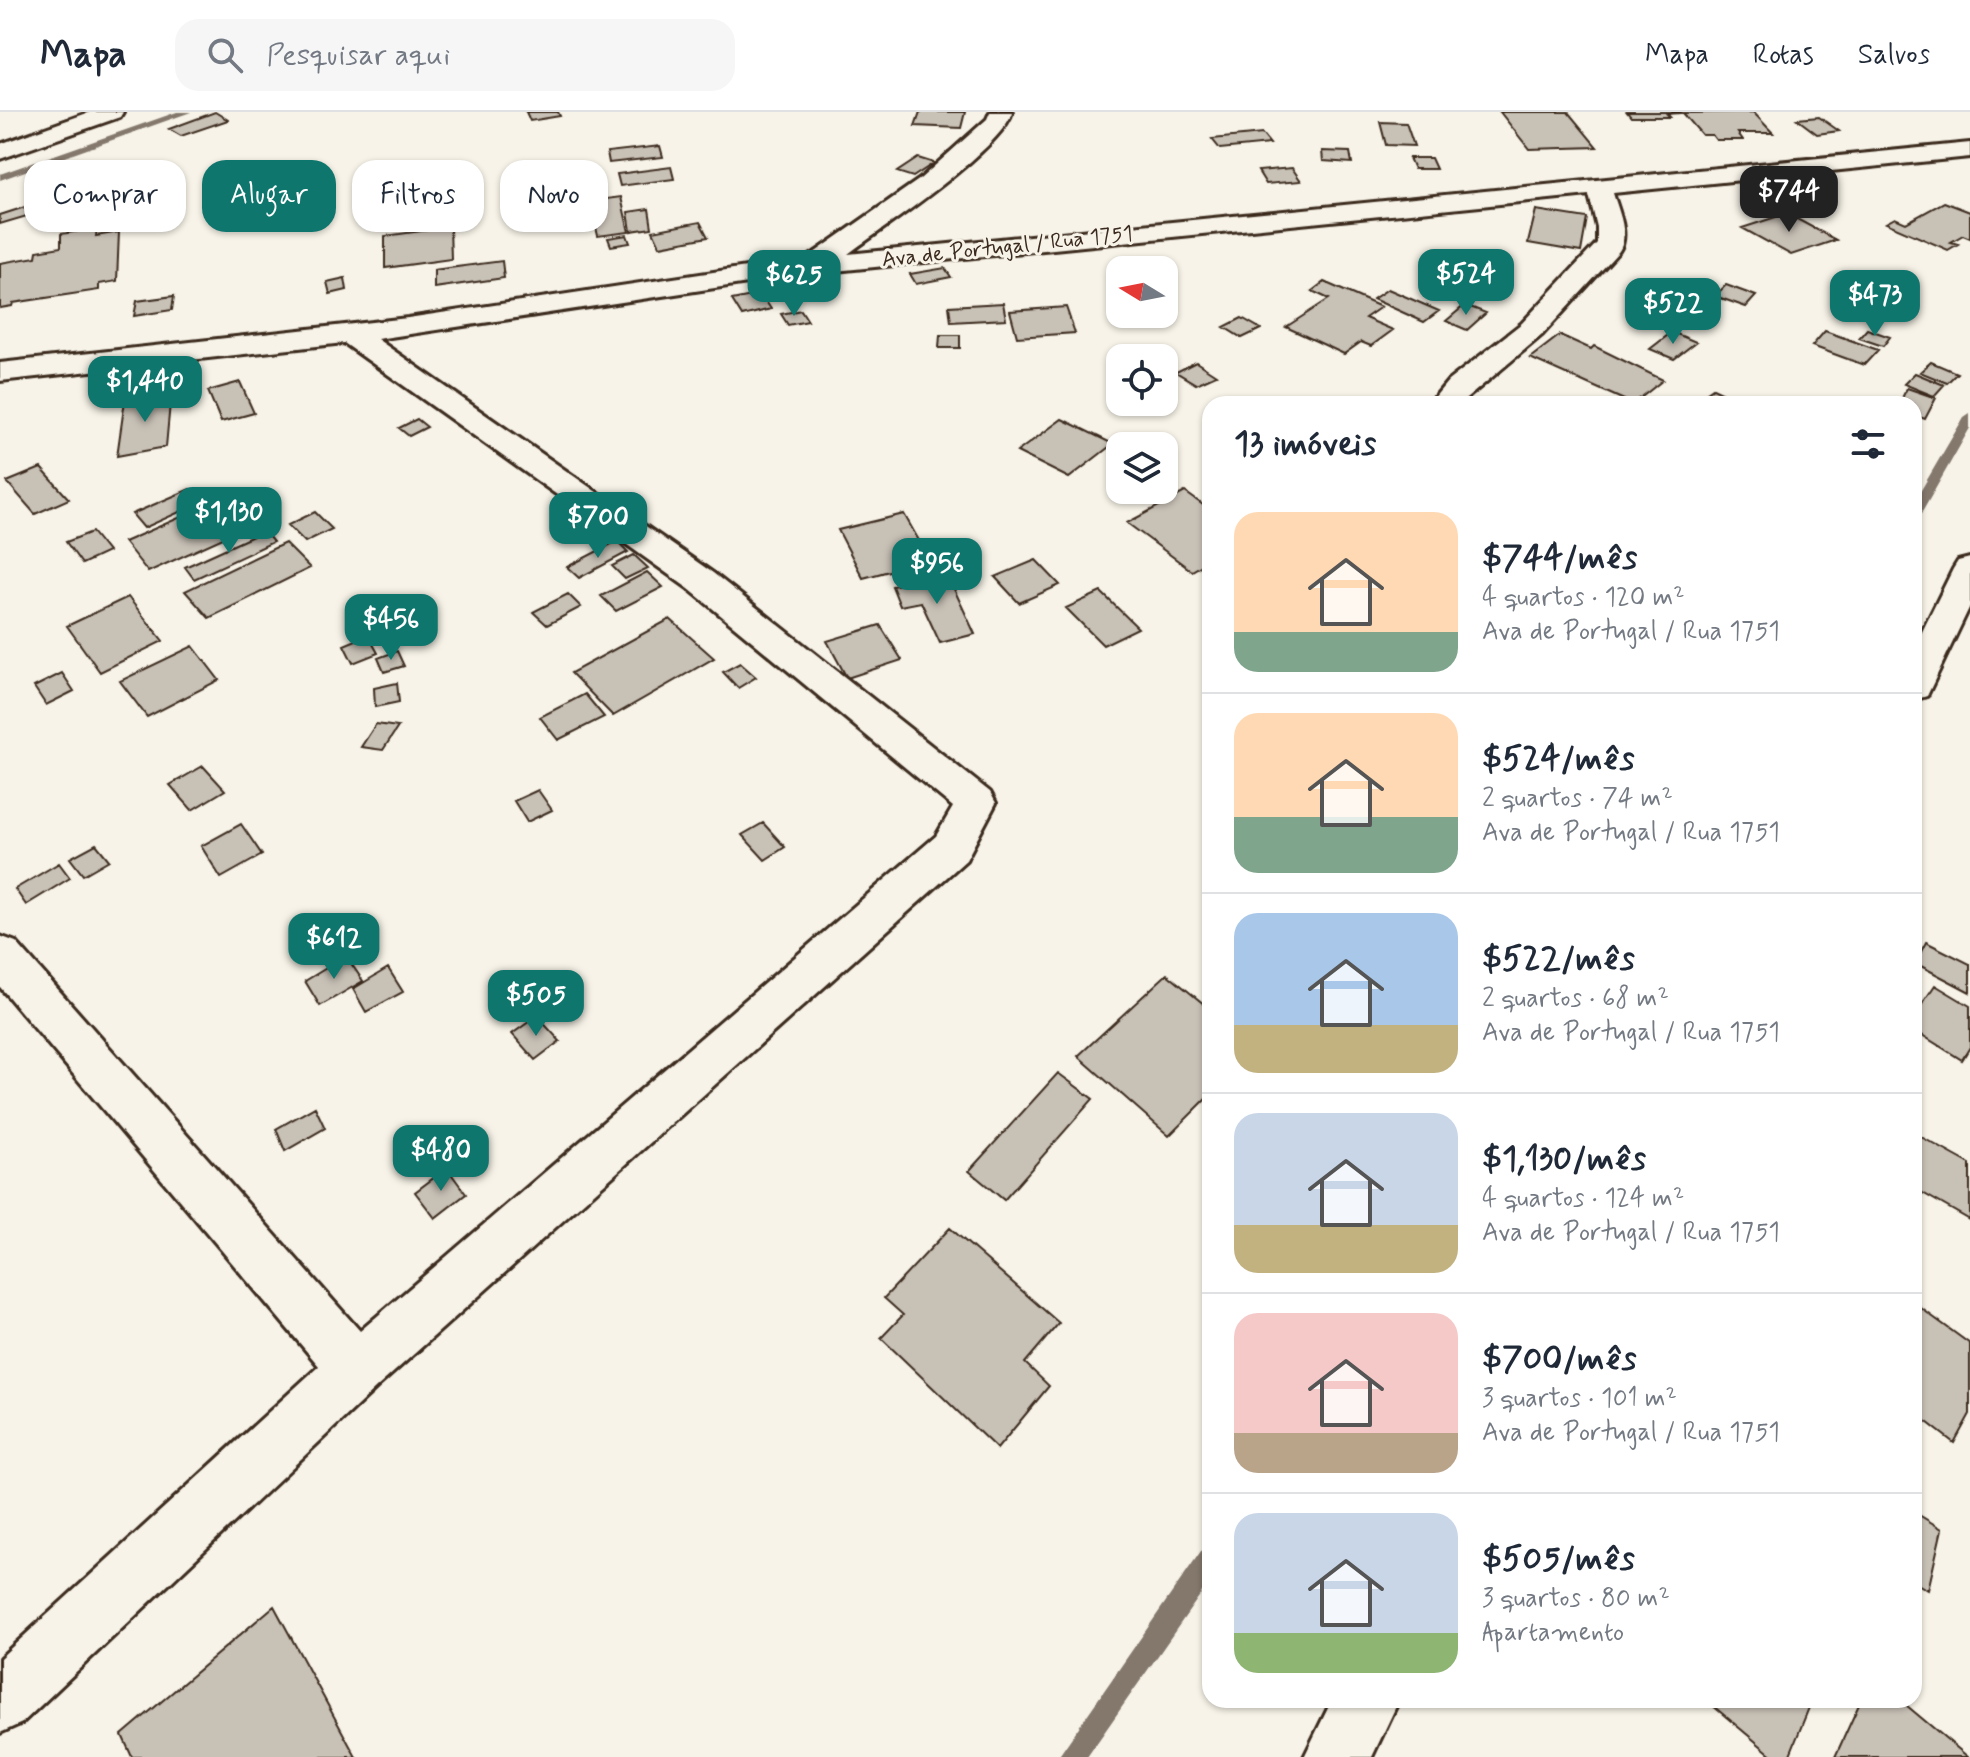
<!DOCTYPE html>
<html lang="pt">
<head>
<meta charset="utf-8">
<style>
  :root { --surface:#fff; --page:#f6f6f7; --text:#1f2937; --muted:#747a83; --line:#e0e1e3; --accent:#0f766e }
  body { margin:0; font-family:Mynerve,sans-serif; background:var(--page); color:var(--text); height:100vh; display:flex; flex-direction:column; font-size:30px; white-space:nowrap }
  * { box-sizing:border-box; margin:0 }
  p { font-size:26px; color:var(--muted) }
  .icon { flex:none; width:44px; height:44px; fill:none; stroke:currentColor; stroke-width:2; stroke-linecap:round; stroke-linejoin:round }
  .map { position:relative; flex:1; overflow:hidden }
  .panel { position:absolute; left:1202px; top:284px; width:720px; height:1312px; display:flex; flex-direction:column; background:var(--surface); border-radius:24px; box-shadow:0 2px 6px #0004 }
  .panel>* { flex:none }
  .guide { position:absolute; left:24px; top:48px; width:760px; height:72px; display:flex; gap:16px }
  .needle { width:52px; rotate:280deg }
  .fabs { position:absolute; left:1106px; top:144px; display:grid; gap:16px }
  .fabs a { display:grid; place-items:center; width:72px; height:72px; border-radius:16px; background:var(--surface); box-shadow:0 2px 6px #0004; font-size:40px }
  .price { position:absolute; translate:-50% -68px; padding:0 18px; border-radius:16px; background:var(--accent); color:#fff; font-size:26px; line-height:52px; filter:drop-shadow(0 2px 4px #0008) }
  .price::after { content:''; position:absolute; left:50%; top:48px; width:24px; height:18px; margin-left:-12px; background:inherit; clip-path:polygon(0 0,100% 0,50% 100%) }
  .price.on { background:#222; color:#fff }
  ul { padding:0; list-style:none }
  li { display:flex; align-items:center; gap:24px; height:200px; padding:0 32px }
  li+li { border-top:2px solid var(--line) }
  li span { display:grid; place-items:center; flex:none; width:224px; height:160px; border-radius:24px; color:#555 }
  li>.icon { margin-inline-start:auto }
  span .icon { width:96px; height:96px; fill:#fffc; stroke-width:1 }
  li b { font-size:34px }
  h2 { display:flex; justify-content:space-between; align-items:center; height:96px; padding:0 32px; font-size:34px }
  .chip { padding:0 28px; border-radius:24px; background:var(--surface); box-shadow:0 2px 6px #0004; font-size:28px; line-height:72px }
  .chip.on { background:var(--accent); color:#fff }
  header { display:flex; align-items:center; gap:48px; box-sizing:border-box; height:112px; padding:0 40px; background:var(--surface); border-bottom:2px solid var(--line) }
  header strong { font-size:38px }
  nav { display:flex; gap:44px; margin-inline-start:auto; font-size:28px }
  .search { width:560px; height:72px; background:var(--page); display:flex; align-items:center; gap:20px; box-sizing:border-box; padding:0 28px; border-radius:24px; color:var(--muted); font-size:30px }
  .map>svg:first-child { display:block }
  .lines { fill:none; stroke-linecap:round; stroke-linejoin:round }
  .stream { fill:#84786c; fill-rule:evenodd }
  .building { fill:#c8c1b6; stroke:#3b2a1e; stroke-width:2 }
  .minor-casing { stroke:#3b2a1e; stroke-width:6 }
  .minor { fill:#f7f3e8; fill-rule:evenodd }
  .labels { text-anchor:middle; stroke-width:6; stroke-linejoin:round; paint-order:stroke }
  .far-street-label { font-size:22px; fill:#3b2a1e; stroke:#f7f3e8 }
</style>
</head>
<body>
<header>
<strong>Mapa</strong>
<div class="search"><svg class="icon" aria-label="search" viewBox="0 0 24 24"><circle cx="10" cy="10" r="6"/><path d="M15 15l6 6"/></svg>Pesquisar aqui</div>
<nav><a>Mapa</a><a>Rotas</a><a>Salvos</a></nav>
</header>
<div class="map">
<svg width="1970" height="1645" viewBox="0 0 1970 1645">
  <rect width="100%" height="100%" fill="#f7f3e8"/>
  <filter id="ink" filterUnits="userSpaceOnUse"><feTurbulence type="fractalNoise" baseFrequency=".0125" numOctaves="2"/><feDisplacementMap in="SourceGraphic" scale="16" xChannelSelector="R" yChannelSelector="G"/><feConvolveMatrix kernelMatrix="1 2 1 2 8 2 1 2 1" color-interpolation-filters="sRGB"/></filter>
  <g filter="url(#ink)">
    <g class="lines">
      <path class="stream" d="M177,0h14l-191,68v-6z
        M1970,301v15l-49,86 -7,4v-16l50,-85z
        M1210,1436v33l-123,176h-29l143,-206z"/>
    </g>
    <path class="building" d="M215,0l13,8 -47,16 -12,-7z
      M526,0h32l2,4 -30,5z
      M920,0h45l-4,16 -46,-2z
      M1500,0h68l29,35 -68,2z
      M1627,0h54l1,1 -15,1 3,3h-39z
      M1753,0l20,21h-35l5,7h-27l-4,-5h-10l-19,-22z
      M1819,5l20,14 -22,3 -20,-15z
      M1380,10l26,1 8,23 -28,-1z
      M1262,22l8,10 -50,5 -8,-10z
      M660,34l3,11 -54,6 -2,-11z
      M1322,39l28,1 2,11 -29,-2z
      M918,46l16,5 -21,14 -16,-5z
      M1409,46h22l5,11h-22z
      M671,55l3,12 -54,7 -3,-12z
      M1292,56l9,13 -35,3 -8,-13z
      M577,58l4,20 -71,10 -4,-21z
      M621,85l8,35 -31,4 -8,-35z
      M47,88l7,8 -54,16v-9z
      M1944,90l26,10v26l-7,-3 -12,7 7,2 -10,6 -62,-27 9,-5 11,5z
      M649,97l3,19 -21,3 -3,-19z
      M1536,98l51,8 -6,34 -53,-9z
      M1782,99l54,29 -45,15 -49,-27 34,-11 -5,-3z
      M700,110l8,15 -48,9 -7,-15z
      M450,115l1,32 -66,9v-32z
      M97,116l-1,8 23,-4 -2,49 -18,3v6l-86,13 -1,3 -12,2v-45l36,-6 1,-6 24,-4v-13z
      M627,123l3,8 -19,3 -3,-8z
      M502,149l2,17 -70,10v-18z
      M945,156l6,9 -35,7 -6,-10z
      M345,166l2,12 -17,4 -3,-12z
      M1324,170l57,25 -16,11 28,12 -22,16 -10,-4 -17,12 -58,-27 43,-28 -17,-8z
      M1726,173l30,11 -10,11 -31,-11z
      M1388,177l51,22 -15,11 -51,-23z
      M761,182l10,15 -29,7 -10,-16z
      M174,184l-2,14 -38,6 3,-15z
      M1003,191l3,16 -55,3 -2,-16z
      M1465,193l21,8 -19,17 -21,-9z
      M1066,195l9,26 -58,4 -7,-26z
      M801,198l7,11 -20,4 -7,-11z
      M1242,206l19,11 -19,9 -18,-11z
      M1867,217l23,8 -7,9 -24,-8z
      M1825,219l53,19 -14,15 -52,-19z
      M1672,220l24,10 -22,17 -24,-10z
      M940,223h20v13h-21z
      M1560,223l31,14 3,-3 69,34 -30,24 -103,-46z
      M1196,250l20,13 -20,9 -20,-12z
      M1931,250l26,11 -10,10 -27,-11z
      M1915,261l29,12 -10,11 -30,-12z
      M240,270l14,31 -33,9 -13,-31z
      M1713,276l34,16h-57z
      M1907,276l29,10 -11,21 -11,-4v-11h-15z
      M171,280l-5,55 -49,9 8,-56z
      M417,307l10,8 -18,9 -10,-8z
      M1062,307l51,25 -44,34 -52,-26z
      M41,356l28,31 -34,15 -28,-32z
      M190,377l12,13 -58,26 -12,-14z
      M238,380l25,28 -115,52 -24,-30z
      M1185,380l25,18v50l-18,11 -65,-48z
      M315,400l17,17 -27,13 -17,-17z
      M904,402l26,46 -67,18 -25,-48z
      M264,419l9,11 -79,37 -9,-12z
      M92,420l16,20 -26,12 -16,-22z
      M617,429l11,11 -49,26 -12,-11z
      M285,431l25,25 -101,50 -24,-27z
      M634,443l14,13 -23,11 -13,-13z
      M1036,448l24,25 -41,18 -24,-26z
      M647,460l16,15 -47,24 -15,-15z
      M947,462l28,60 -35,9 -19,-41 -21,4 -8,-20z
      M1101,480l37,36 -35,17 -37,-37z
      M568,482l13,13 -34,18 -14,-13z
      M128,485l35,44 -63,31 -33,-46z
      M670,507l44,39 -101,58 -42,-43z
      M880,513l22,35 -55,18 -20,-37z
      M368,523l10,18 -25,10 -9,-18z
      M193,534l26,34 -72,37 -27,-36z
      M397,539l7,15 -20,6 -6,-14z
      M740,551l16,14 -18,11 -15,-16z
      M62,561l12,18 -28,14 -12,-18z
      M397,571l2,19 -24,5 -1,-19z
      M585,582l19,23 -46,23 -18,-23z
      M376,612l22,3 -15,23 -22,-3z
      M203,654l22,24 -33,20 -22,-25z
      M538,678l14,20 -25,12 -13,-21z
      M763,711l22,24 -20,13 -23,-25z
      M241,712l21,31 -41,23 -20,-32z
      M96,732l13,16 -26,15 -13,-17z
      M59,751l11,15 -44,27 -11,-16z
      M1926,830l44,22v28l-55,-29z
      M346,844l17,25 -43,25 -15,-25z
      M388,856l15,24 -37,20 -13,-23z
      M1167,862l43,35v86l-41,41 -91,-80z
      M1935,873l35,21v41l-8,13 -48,-30v-14z
      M537,904l23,25 -25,19 -23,-26z
      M1058,961l35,26 -89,101 -35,-29z
      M315,995l10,21 -40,23 -9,-22z
      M1914,1021l56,31v56l-56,-32z
      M447,1056l19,26 -31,24 -20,-26z
      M950,1116l109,95 -34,40 24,23 -52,63 -116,-111 22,-23 -19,-17z
      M1914,1191l56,41v70l-16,29 -40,-31z
      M1914,1400l28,17 -14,61 -14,-8z
      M274,1494l82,151h-224l-10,-22z
      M1706,1588h106l-23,57h-15z
      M1861,1588h39l68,57h-133z"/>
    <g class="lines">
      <g class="minor-casing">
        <path id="minor" d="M90,0h33l-3,5 -120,42v-15z
          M990,0h22c-10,37 -129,116 -164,142l1122,-111v14l-357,36c5,17 17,42 6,58l-77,84 -82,69h-31l19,-23 74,-58 75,-80v-16l-8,-32 -774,78 -438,66 336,234 277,219 6,11 -30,57 -590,528 -354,335 -22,10v-75l319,-292 -319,-379v-51l16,6 344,389 576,-495 17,-29 -264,-218 -345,-246 -344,38v-18l408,-45 399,-60 113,-79 67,-60z
          M1970,446v48l-43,90 -13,4v-52l39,-79 5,-8z
          M1332,1588h67l-27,57h-68z"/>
      </g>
      <use href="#minor" class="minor"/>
    </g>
  </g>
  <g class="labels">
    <g class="far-street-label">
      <text transform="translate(1007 133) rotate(-6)" y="8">Ava de Portugal / Rua 1751</text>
    </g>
  </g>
</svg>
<div class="fabs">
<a><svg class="needle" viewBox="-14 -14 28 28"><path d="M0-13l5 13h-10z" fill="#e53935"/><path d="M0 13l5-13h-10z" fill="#747a83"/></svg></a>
<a><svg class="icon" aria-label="locate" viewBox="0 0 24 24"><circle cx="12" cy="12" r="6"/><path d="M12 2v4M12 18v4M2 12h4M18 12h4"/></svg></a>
<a><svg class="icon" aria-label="layers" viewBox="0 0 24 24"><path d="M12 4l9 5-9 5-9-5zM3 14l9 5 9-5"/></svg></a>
</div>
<b class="price on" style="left:1789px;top:122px">$744</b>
<b class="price" style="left:1466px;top:205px">$524</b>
<b class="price" style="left:794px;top:206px">$625</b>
<b class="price" style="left:1875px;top:226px">$473</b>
<b class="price" style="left:1673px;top:234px">$522</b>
<b class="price" style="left:145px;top:312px">$1,440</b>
<b class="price" style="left:229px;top:443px">$1,130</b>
<b class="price" style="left:598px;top:448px">$700</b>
<b class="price" style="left:937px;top:494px">$956</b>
<b class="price" style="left:391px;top:550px">$456</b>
<b class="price" style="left:334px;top:869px">$612</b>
<b class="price" style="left:536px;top:926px">$505</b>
<b class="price" style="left:441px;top:1081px">$480</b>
<div class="guide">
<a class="chip">Comprar</a>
<a class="chip on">Alugar</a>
<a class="chip">Filtros</a>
<a class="chip">Novo</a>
</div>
<section class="panel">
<h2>13 imóveis<svg class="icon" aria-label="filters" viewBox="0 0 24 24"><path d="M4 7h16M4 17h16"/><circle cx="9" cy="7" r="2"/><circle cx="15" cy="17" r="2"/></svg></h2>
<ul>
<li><span style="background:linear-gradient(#ffd9b3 75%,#7fa58c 0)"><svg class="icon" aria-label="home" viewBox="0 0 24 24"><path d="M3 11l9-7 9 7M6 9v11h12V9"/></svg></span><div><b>$744/mês</b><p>4 quartos · 120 m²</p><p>Ava de Portugal / Rua 1751</p></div></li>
<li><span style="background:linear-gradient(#ffd9b3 65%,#7fa58c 0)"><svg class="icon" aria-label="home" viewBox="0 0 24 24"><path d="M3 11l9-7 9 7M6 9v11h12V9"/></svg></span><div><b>$524/mês</b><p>2 quartos · 74 m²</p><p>Ava de Portugal / Rua 1751</p></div></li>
<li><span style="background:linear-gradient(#a9c7e8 70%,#c2b280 0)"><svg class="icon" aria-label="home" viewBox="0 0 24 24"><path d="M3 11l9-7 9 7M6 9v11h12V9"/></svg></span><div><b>$522/mês</b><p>2 quartos · 68 m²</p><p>Ava de Portugal / Rua 1751</p></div></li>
<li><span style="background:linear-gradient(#c9d6e8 70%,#c2b280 0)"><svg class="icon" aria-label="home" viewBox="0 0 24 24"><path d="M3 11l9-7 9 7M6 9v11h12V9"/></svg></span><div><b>$1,130/mês</b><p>4 quartos · 124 m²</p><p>Ava de Portugal / Rua 1751</p></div></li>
<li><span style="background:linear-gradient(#f6c9c9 75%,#b9a48a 0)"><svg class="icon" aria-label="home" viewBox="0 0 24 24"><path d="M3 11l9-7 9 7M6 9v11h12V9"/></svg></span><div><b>$700/mês</b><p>3 quartos · 101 m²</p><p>Ava de Portugal / Rua 1751</p></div></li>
<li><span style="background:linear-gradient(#c9d6e8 75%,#8fb573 0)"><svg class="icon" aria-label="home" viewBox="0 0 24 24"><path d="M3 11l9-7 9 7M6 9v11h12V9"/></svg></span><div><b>$505/mês</b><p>3 quartos · 80 m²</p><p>Apartamento</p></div></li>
</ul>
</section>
</div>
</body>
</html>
